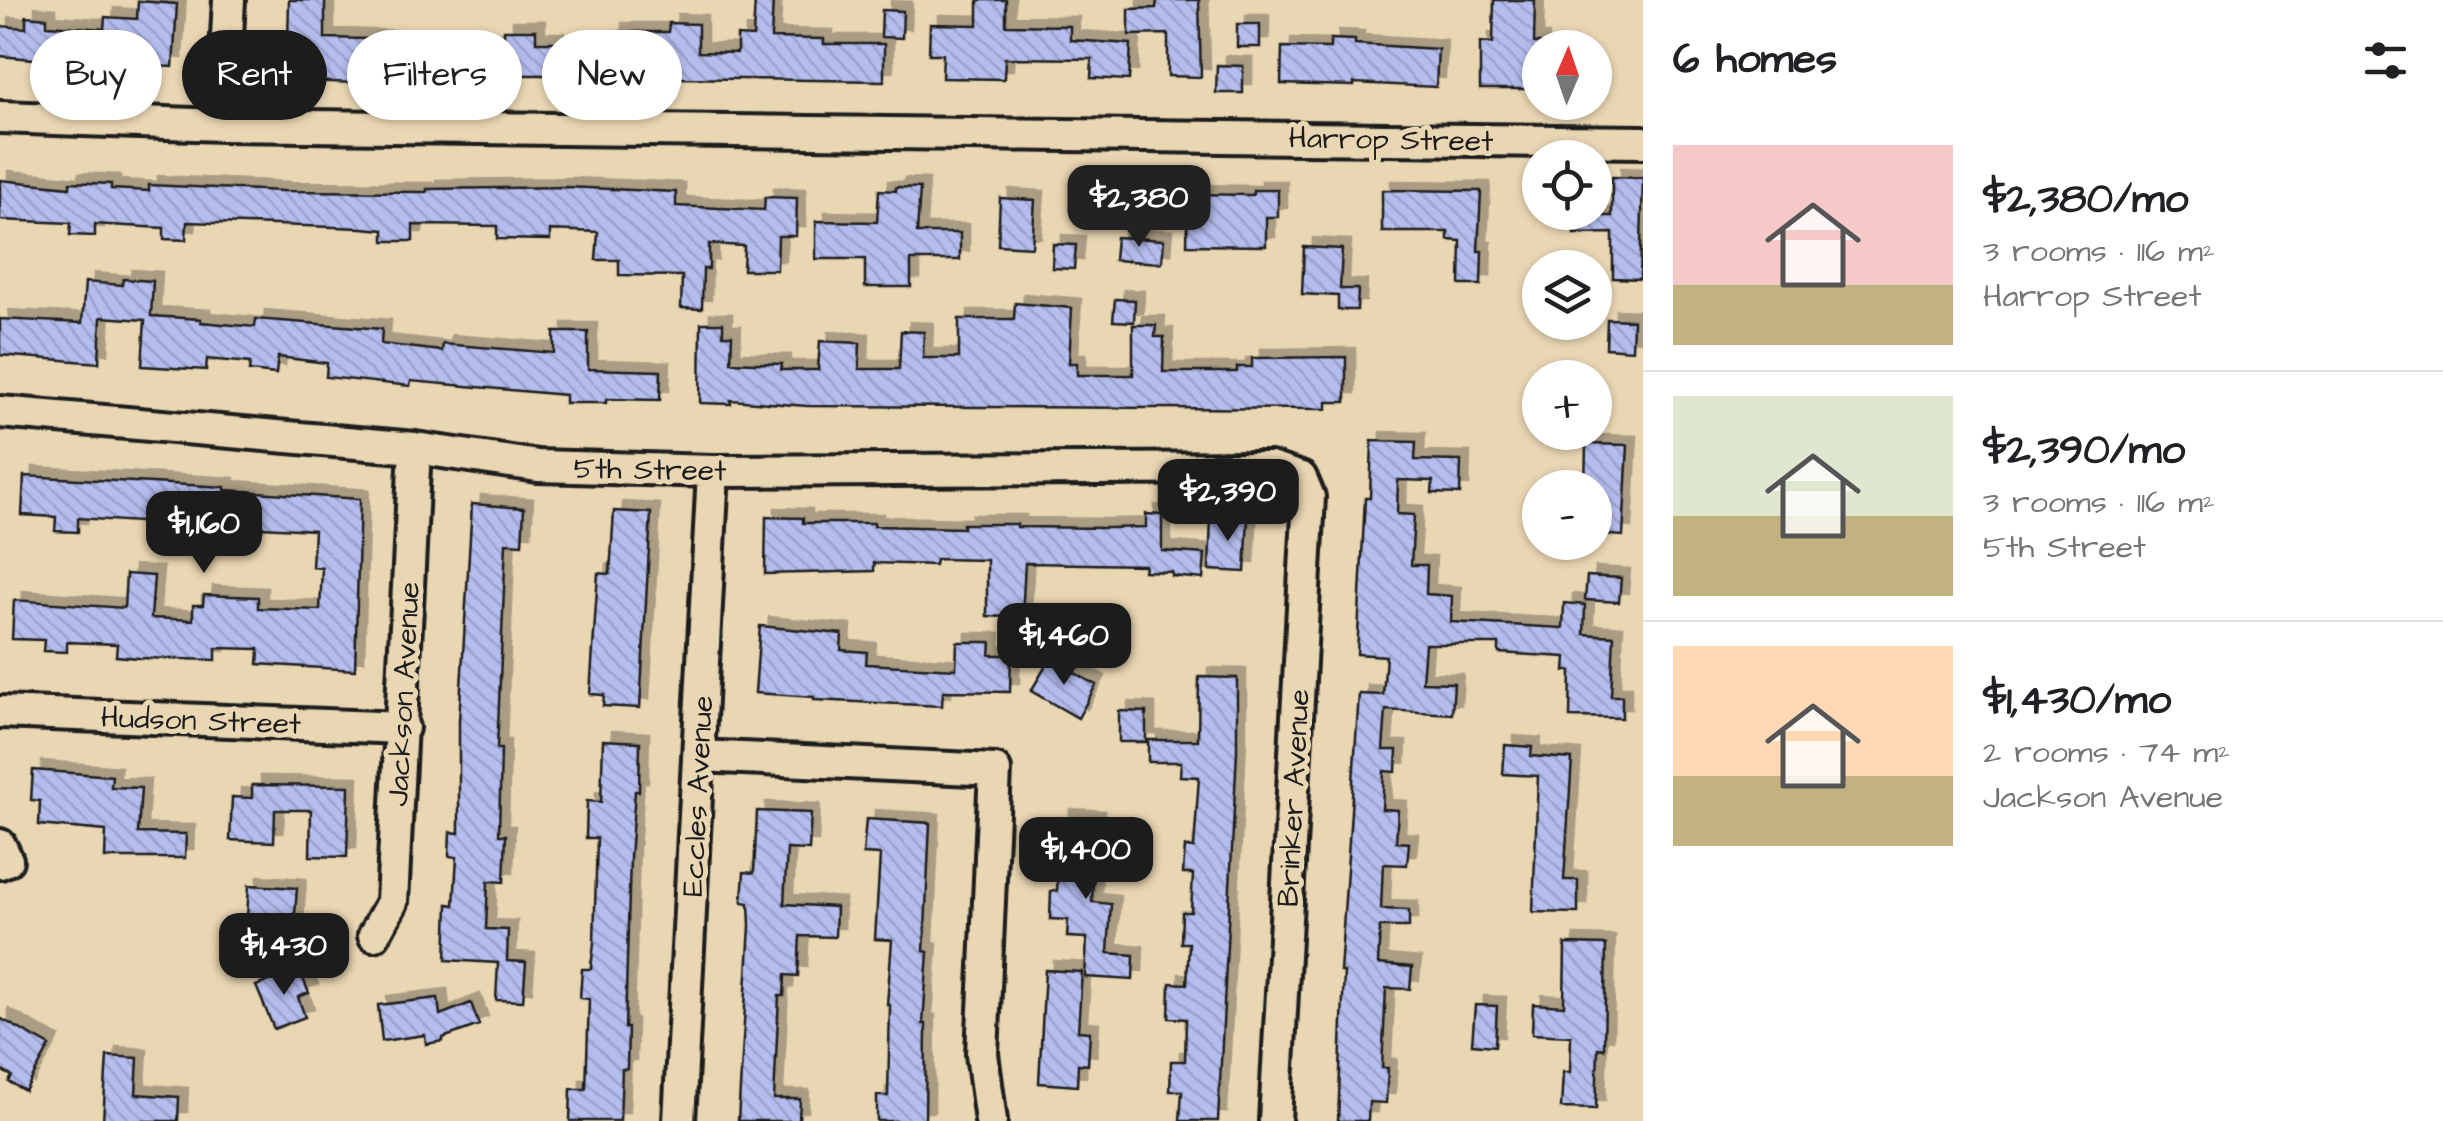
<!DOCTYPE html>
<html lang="en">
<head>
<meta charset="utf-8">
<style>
  :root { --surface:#fff; --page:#f2f2f2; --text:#202124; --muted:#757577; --line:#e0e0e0; --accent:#1c1c1c }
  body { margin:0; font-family:"Architects Daughter",sans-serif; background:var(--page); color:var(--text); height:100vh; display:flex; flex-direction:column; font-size:38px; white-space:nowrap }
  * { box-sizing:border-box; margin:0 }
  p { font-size:32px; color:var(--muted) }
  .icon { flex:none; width:55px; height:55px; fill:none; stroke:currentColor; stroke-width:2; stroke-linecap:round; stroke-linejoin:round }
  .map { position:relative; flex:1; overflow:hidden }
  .side { display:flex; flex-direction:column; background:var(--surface); width:800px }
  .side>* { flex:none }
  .banner { position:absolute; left:30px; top:30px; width:950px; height:90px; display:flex; gap:20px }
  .needle { width:65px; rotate:2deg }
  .buttons { position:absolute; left:1522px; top:30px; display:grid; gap:20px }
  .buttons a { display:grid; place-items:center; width:90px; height:90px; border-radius:50%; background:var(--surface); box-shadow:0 2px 8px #0004; font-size:50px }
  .price { position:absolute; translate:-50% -85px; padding:0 22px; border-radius:20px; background:var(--accent); color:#fff; font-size:32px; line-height:65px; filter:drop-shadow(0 2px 5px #0008) }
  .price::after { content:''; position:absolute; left:50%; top:60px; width:30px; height:22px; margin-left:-15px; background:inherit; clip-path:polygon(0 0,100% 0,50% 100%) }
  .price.active { background:#222; color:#fff }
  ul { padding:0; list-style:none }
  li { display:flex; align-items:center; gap:30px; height:250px; padding:0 30px }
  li+li { border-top:2px solid var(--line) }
  li span { display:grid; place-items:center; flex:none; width:280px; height:200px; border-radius:0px; color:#555 }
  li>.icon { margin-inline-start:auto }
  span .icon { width:120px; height:120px; fill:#fffc; stroke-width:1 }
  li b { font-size:42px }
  h2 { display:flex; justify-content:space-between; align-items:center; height:120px; padding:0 30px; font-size:42px }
  .pill { padding:0 35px; border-radius:45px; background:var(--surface); box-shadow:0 2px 8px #0004; font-size:35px; line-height:90px }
  .pill.active { background:var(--accent); color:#fff }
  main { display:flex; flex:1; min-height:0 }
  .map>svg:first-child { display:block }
  .building { fill:url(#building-back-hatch); stroke:#1c1c1c; stroke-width:2.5; filter:url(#shadow) }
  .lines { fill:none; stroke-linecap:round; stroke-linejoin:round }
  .minor-casing { stroke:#1c1c1c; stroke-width:38 }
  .minor { stroke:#e9d6b3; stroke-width:30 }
  .labels { text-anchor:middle; stroke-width:10; stroke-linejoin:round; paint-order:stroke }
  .street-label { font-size:30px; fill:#1c1c1c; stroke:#e9d6b3 }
</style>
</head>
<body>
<main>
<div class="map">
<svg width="1643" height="1121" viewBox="0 0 1643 1121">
  <defs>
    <pattern id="building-back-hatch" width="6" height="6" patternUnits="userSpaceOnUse" patternTransform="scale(2.5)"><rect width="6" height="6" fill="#b5bdee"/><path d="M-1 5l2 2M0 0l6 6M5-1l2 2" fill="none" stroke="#9ba2cc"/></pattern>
    <filter id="shadow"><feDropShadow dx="9" dy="-9" stdDeviation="0" flood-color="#0004"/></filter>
  </defs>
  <rect width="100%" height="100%" fill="#e9d6b3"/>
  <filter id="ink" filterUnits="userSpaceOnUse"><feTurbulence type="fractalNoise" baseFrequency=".01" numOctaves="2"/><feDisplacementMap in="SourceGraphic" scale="20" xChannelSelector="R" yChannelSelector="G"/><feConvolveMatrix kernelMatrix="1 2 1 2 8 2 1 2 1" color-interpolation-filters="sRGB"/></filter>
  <g filter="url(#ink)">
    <path class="building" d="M289,0h36v38l179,4v-12h32v12h19v33l-199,-1 -1,9 -73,-3 1,-36h5z
      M755,0h18l-2,38 53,1v5h60v37l-272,-4 1,-45h55l1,-9 29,1v28l39,1v-17l16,1z
      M978,0h28v25l64,1v14l61,4 -2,36 -38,-2 1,-19 -87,-1 -1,21 -62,-1 1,-24h-14l1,-30 48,1z
      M1157,0h42l2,77 -33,-1v-42l-39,1v-26l27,-1z
      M1494,0h41l-1,43h6v46h-60v-47l13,1z
      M138,1l39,3 -4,63 -58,-3 -1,2 -114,-10v-30l26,2v-12l21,2v7l57,4 1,-12 32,2z
      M882,10l21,1 -1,27 -21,-1z
      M1237,24h23v23h-23z
      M1330,39l25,1v4l83,5 -2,38 -82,-4v3l-73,-2 1,-37 48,1z
      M1217,65l26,1v27h-27z
      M1612,177l31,1 -3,101 -27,-1v-45l-39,1v-18h38z
      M0,180l70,7v-5l41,2v5l38,2v-6l134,6 144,1v-3l139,-2 110,5v14l88,4 1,-13 32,1 -1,38h-18l-1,34h-34l1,-24 -35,-2v25h-6l-1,40 -21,-1 1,-32 -63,-1v-15h-23l2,-28 -48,-2v10l-53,-1v-13l-84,-1v16h-29v-11l-22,-2 -175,-6 -1,18 -22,-1v-11l-55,-3 -14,-1v12l-25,-1 1,-12 -71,-3z
      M896,187l24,1 -3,45h43v27h-49v27h-46v-28h-49v-38l61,1 2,-32 17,1z
      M1253,190h25v27h-12v29l-79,-1 1,-51 65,1z
      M1382,190l99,1 -3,60h4l-1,34h-21l1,-44 -13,-1v-8h-66z
      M1000,198l35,2 -3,47 -34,-2z
      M1116,237l48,3 -2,23 -48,-3z
      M1053,244l23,1 -2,24 -22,-1z
      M1304,247l38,2 -2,40h18l-1,21h-19v-14l-36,-2z
      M123,279l30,2 -2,35 50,3v3l54,5 1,-8 126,10 -1,15 61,7 1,-7 111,9v-21h34v37l73,2 -1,29 -54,-1v4h-41v-8l-154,-14 -1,5 -84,-9 1,-14 -49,-6 -2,17 -27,-3 1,-8 -43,-4 -1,11 -64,-4 3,-46 -44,-3 -2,46 -99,-8v-36l82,4 3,-41 37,3z
      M1115,299l20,1 -1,22 -21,-1z
      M1015,303l57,5 -3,55h8v12h56v-50h23l-1,12h9l-1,35h74v-5h15v-9l94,-1v45h-19v7l-520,-3 -76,-6v4l-31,-1 1,-80h22v12h9l-1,27 51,2 -1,6h37l2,-29 40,2 -1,26h40l2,-38 23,1 -1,26h36v-39h55z
      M1607,319l26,1 -1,30 -26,-2z
      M1372,441l44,1 -1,18 46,1 -1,33 -28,-1 1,-12 -35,-1 -1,34 17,1 -3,50h16l-1,29 26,2 -1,26 112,6 1,-25 21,2 -1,29 30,2 -3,60h11v22l-52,-1 1,-46h-6l1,-14 -67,-4v-9h-74l-3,38 32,1 -2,31 -66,-4 -3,40h14l-1,22 -12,-1 -2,38 16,1 -2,32 13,1 -2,22 -24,-1 -2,45 28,1v17h-29l-2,37 34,3 -2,22 -24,-1 -4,80h6l-2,35 -17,-1 -1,19h-30l6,-149h-4l19,-278 24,1 3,-39 -29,-2 8,-156h5z
      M1586,444l42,1 -5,91 -28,-2v-46h-10z
      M24,476l201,11v3l135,9 -5,171 -97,-6 1,-15 -43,-1v12l-77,-2 -23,-2 1,-12 -50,-2v10l-24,-1 1,-11 -32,-1 2,-39 110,8 2,-34 28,2 -3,42 42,2v-15h10l1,-10 54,2v11l62,2 2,-42 -10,-1 2,-37 -52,-3v3l-184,-12v14l-23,-1 1,-14 -34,-2z
      M472,504l52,4 -2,36 -16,-1 -9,206h4l-2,86h7l-2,47 -16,-1 -2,48 22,1 -1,31 19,1 -3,39 -27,-1 2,-37 -52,-3 2,-56 6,1 3,-48 -8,-1 1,-24 9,1v-112z
      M614,511l37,2 -11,195 -37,-2 1,-11 -14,-1 8,-121 12,1z
      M1146,514l16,1v36l43,3 -2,25 -31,-3v-4l-28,-1 1,-6 -120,-2 -3,55 -35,-2v-56l-51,-1 -1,6 -61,-2v8l-109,3 1,-57 37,1v5h71v3l89,2v-4h54v3l91,1 38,-1z
      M1211,516l37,2 -3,54 -36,-2z
      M1587,576l34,2 -2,24 -34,-2z
      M760,626l82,8 -1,16 26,2 -1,12 90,5 1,-27h34l-1,13h21l-1,37 -67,-1 -1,15 -128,-6v-3l-59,-4z
      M1050,659l46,26 -18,33 -47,-27z
      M1199,677l38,1v73l-19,370h-38l2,-30h-12l1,-30h14l1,-42 -17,-1 1,-35 17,1 2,-41h-8l1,-31h9l2,-38h-10l2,-27 9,1 5,-71 -19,-1 1,-14h-33v-22h50z
      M1119,711l27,1v30h-27z
      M603,740l37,2 -1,49h-4l-5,67 -5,170h3l-1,41h-5l-2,52h-50l1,-32h15l3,-90 -9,-1 2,-29h9l3,-26 3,-105h-11l1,-37 14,1z
      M1505,745l27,2 -1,9 41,3 -8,121h14v33l-45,-1 5,-136 -35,-2z
      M33,770l79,6 -1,11 30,1 -3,45 48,1 -1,24h-80l1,-27 -67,-6 1,-24 -9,-1z
      M252,785l97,1 -2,71 -37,-1 1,-46h-36l-1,32 -44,-2 2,-43 20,1z
      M757,811l54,2 -2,37 -22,-1 -3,55 52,3 -1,30 -35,-1 -2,40 -13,-1 -1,21h-5l-5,103h26l-1,22h-61l12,-195 -1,-23 -7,-1 2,-30 10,1z
      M1061,818l35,2 -4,82 19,2 -3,49 26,2 -1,25 -48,-3 2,-39 -20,-1 1,-17 -18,-1 1,-28h6z
      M866,819l64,4 -6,128 4,1 -5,72h3l-1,97h-48v-25h11l2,-91h-3l5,-65 -17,-1 5,-84 -17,-1z
      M249,885l48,3 -3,40h-10l-1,23 -38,-3z
      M1565,944l41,1 -2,104 -6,-1 -2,61 -35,-1 2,-36h7l1,-36 -39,-2 1,-30 31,2z
      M299,969l10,24 -11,4 7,20 -31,12 -18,-43z
      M1045,970l37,2 -4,59 12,1 -2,33 -10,-1 -1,22 -38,-3z
      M438,998l2,17 31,-12 8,22 -36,13v3l-17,3 -1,-9 -43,6 -4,-36z
      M1475,1005l22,1 -2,40 -23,-2z
      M0,1018l50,28 -25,45 -16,-9 3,-6 -12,-6z
      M107,1056l31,2 -2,36 43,3 -1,24h-75z"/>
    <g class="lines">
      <g class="minor-casing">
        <path id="minor" d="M0,117l222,8 1421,17
          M222,125l7,-125
          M0,412l415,36 123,18 175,5 557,-3 31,10 8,19 -34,624
          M0,712l403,16
          M699,756l296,14 -13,284 9,67
          M0,845l7,15 -7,3
          M374,935l18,-33 23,-454
          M679,1121l34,-650"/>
      </g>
      <use href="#minor" class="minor"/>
    </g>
  </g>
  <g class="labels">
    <g class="street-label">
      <text transform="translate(1391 139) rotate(1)" y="10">Harrop Street</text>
      <text transform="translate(650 469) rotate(1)" y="10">5th Street</text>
      <text transform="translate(403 694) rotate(-87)" y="10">Jackson Avenue</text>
      <text transform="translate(201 720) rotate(2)" y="10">Hudson Street</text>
      <text transform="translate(697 796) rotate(-87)" y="10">Eccles Avenue</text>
      <text transform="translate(1293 798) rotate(-87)" y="10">Brinker Avenue</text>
    </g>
  </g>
</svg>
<div class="buttons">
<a><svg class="needle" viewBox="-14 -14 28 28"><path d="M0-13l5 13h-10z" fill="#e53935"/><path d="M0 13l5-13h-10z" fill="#757577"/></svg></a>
<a><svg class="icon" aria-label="locate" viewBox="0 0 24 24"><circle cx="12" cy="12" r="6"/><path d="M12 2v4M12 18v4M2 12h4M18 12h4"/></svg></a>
<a><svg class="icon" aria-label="layers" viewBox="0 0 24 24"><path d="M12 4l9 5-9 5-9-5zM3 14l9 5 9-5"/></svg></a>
<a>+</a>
<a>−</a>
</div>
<b class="price active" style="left:1139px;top:250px">$2,380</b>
<b class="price" style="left:1228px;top:544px">$2,390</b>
<b class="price" style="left:204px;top:576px">$1,160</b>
<b class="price" style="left:1064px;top:688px">$1,460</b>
<b class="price" style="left:1086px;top:902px">$1,400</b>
<b class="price" style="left:284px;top:998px">$1,430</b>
<div class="banner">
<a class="pill">Buy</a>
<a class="pill active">Rent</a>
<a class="pill">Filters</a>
<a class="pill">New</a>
</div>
</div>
<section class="side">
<h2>6 homes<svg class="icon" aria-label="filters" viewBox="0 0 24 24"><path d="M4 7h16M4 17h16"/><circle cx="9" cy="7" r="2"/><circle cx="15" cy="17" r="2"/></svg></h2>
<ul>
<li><span style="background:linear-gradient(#f6c9c9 70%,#c2b280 0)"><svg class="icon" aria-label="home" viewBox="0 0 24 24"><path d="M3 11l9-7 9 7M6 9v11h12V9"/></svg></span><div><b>$2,380/mo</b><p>3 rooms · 116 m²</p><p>Harrop Street</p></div></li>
<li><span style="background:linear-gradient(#dfe7d0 60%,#c2b280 0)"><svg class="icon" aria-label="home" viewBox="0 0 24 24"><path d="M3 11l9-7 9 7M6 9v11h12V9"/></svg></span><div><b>$2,390/mo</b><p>3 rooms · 116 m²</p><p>5th Street</p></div></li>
<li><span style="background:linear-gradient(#ffd9b3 65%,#c2b280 0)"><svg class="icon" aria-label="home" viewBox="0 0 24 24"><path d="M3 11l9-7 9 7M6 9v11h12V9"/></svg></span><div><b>$1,430/mo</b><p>2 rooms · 74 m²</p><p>Jackson Avenue</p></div></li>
</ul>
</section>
</main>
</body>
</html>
